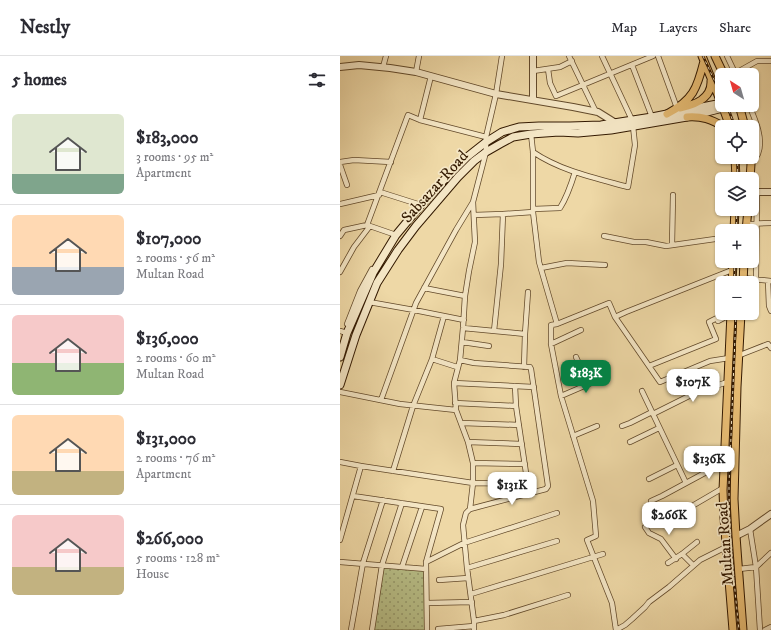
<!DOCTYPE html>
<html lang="en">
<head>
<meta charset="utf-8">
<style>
  :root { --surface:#fff; --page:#f2f2f3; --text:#2b2b33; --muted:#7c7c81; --line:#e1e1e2; --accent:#0b8043 }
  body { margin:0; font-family:"IM FELL DW Pica",serif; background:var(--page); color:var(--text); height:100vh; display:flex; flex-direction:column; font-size:15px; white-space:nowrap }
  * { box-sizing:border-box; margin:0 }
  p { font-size:13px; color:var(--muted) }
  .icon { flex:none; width:22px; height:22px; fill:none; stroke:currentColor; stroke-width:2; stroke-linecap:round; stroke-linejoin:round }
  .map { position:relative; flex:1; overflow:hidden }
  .drawer { display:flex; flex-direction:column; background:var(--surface); width:340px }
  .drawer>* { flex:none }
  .needle { width:26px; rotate:323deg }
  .controls { position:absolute; left:375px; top:12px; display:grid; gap:8px }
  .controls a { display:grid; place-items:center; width:44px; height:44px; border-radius:6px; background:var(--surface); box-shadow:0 1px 3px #0004; font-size:20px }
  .price { position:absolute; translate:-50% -34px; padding:0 9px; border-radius:8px; background:#fff; color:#222; font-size:13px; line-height:26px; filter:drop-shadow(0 1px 2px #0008) }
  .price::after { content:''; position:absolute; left:50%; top:24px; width:12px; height:9px; margin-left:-6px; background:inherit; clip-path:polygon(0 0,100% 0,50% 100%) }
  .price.selected { background:var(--accent); color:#fff }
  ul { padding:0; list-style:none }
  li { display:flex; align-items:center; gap:12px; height:100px; padding:0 12px }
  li+li { border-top:1px solid var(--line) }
  li span { display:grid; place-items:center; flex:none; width:112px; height:80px; border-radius:6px; color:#555 }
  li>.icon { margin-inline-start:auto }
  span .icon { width:48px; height:48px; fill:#fffc; stroke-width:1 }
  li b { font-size:17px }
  h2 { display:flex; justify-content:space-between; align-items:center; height:48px; padding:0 12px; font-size:17px }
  header { display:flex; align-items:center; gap:24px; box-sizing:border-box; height:56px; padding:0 20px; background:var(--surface); border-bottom:1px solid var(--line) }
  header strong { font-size:19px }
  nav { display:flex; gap:22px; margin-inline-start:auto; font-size:14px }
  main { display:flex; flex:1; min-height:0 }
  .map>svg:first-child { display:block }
  .park { fill:url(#park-dots); stroke:#766c44 }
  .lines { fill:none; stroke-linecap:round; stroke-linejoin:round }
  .minor-casing { stroke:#62492a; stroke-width:6 }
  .tertiary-casing { stroke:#62492a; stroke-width:8 }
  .secondary-casing { stroke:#331901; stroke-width:9 }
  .primary-casing { stroke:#331901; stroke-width:9 }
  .minor { stroke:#f4e6c5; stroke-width:4.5 }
  .tertiary { stroke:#f4e6c5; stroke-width:6 }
  .secondary { stroke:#f4e6c5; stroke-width:7 }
  .primary { stroke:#e7bc73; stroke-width:7 }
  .rail-casing { stroke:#331901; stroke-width:2.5 }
  .rail { stroke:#f4e6c5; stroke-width:1; stroke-dasharray:3; stroke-linecap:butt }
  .labels { text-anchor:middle; stroke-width:3.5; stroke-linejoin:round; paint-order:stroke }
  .street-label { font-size:16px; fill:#331901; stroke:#f4e6c5 }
</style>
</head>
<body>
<header>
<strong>Nestly</strong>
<nav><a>Map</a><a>Layers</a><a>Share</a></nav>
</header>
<main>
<section class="drawer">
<h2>5 homes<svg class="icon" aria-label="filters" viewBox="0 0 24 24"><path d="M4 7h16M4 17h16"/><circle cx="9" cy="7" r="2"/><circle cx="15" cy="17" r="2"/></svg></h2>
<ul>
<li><span style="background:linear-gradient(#dfe7d0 75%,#7fa58c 0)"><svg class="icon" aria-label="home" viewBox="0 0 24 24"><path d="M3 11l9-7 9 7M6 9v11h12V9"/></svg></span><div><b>$183,000</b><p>3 rooms · 95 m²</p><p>Apartment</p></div></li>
<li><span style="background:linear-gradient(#ffd9b3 65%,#9aa5b1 0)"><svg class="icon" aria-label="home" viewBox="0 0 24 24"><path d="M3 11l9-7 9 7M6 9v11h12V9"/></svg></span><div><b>$107,000</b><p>2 rooms · 56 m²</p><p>Multan Road</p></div></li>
<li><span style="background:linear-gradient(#f6c9c9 60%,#8fb573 0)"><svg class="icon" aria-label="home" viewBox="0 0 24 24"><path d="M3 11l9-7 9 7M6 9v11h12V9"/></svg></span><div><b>$136,000</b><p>2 rooms · 60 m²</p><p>Multan Road</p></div></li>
<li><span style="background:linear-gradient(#ffd9b3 70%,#c2b280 0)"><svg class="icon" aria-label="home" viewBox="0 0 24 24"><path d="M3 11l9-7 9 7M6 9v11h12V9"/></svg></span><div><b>$131,000</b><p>2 rooms · 76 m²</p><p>Apartment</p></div></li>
<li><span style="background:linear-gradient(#f6c9c9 65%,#c2b280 0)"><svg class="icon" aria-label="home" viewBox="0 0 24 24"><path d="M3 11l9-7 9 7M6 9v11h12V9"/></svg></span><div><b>$266,000</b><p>5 rooms · 128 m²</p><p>House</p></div></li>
</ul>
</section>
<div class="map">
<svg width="431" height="574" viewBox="0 0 431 574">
  <defs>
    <pattern id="park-dots" width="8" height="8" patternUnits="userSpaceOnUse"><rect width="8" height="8" fill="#b8bf88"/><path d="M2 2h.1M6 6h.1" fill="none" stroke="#969a6d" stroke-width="1.8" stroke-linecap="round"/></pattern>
  </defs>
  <rect width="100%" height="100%" fill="#eed8a6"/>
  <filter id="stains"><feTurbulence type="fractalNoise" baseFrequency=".005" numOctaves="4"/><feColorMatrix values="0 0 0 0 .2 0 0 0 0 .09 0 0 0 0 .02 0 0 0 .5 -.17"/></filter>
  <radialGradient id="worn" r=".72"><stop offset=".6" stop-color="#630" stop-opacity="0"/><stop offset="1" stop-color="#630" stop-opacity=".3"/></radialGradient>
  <path class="park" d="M40,509l46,4 1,61h-56z"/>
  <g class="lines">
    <g class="minor-casing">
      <path id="minor" d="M229,0l27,56
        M262,0l30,64
        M318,0l19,52
        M387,0l9,19
        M292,9l20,52
        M43,11l3,-11
        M208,13l2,14 6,13 97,-40
        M193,15l27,-4 12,-6
        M76,16l3,-16
        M392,19l25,-14h14
        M91,20l-11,44 66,17
        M409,49c6,14 15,34 9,49 -2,4 -5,7 -7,10
        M193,96c28,19 62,26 95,35l7,-42 -2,-19
        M0,106l14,-2 37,2
        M0,109l7,20
        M40,136l41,13
        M0,148l39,-9
        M193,153l27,-1c7,-11 11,-23 15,-36
        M193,156l6,50 18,62
        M134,159l29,-1 30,-2v-60l-2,-18
        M406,168l25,-1
        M27,169l41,-110 12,5
        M0,180l4,-6 23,-5 29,10
        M264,180l30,6h12l20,4 56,-8
        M332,189l1,-50
        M201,212l26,-5 38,2
        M0,216l14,-25 16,-21
        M403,222l28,3
        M416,223l1,-87
        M428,225l1,25 2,5
        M84,232l41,8
        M29,246l45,8 50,10
        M275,261l11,-5 106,-42
        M7,268l13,-33 12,-22
        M123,272l62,6
        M0,275l7,2
        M154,275l7,-67 2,-50
        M122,286l27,4
        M211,288l30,-14
        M400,299l28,-11 3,4
        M236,301l12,27
        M92,303l25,8
        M120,304l14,3 56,4 1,2 17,117 -2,3 -76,20
        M309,310l67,-27 -7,-17 8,-4 1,3 13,-7
        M184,311l1,-33 3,-42
        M114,327l80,4
        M175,330l1,20 13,87
        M302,335l44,92
        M0,336l60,12 56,6
        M221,340l44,-19
        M41,344l35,-97 40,-73 17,-28
        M115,347l61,3
        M313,358l46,-23 29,-9
        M122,367l57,2
        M282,370l8,-3 22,-11
        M233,380l24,-10
        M128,386l54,2
        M290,386l29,-14
        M0,406l21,4 112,17 55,1
        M133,407l52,1
        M53,415l20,-65 19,-47 12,-43
        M309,423l28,-14
        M13,440l88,13 -15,53 1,68
        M311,445l11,-5 63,-34
        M335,460l48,-28
        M305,471l4,6 12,6 15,20
        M410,473l6,38 4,63
        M0,484l21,-74
        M386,491l-26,13 -31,27 -20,15 -4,5 -13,12 -7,6 -9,5 -4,-27 -25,-63 9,-4 -3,-35 -32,-105 -10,-52v-19l6,-1 52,-21 6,14 45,65 50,-21 19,-3
        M342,498l11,11
        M0,506l86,7
        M86,506l38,-19 93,-30
        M328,507l14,-9 15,-12
        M62,511l20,-60
        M127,512l90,-27
        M399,513l17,-2 15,-14
        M99,524l29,-2
        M131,538l132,-40
        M87,547l45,-1
        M134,565l30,-6 64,-20
        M98,573l36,-3
        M11,574l12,-67 20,-63
        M32,574l10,-65 20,-62
        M134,574v-9l-7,-53 -4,-43 3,-12 4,-4 3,-26v-20l-5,-21 -12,-32 -2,-27 6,-23 3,-32 2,-32 4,-25 6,-29 -2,-40 13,-50v-15l10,-43 6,-38
        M425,574l6,-3"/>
    </g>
    <g class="tertiary-casing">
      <path id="tertiary" d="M0,11l19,-2 31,3 26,4 80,22 77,13 25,5 16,10
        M193,44v-44
        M412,136h19
        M396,480l14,-7 21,-15"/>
    </g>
    <g class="secondary-casing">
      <path id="secondary" d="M0,301l7,-24 26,-60 23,-38 25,-30 22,-24 24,-24 19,-15 16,-10 17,-5 20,-1h31l31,-1 51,-8 70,-14
        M0,329l16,-50 21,-52 21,-33 18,-24 42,-49 16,-16 12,-9 14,-8 13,-7 18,-3 28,-2 19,1 33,-3 76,-13 48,-12"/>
    </g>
    <g class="primary-casing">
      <path id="primary" d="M362,0l20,49
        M375,0l9,19
        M382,49l8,22
        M399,49l6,22
        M340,52c14,-3 32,-9 31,-27
        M327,58c26,-14 30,-25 37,-53
        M347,61c15,-1 24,2 37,10
        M395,101l1,22
        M410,123l1,-15 -1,-7
        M394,175l1,-22
        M406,175l2,-22
        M392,227l1,-22
        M403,227l1,-22
        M391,257l-8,177 1,28 9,112
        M401,257l-4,74 -3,112 2,37 7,94"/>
    </g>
    <use href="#minor" class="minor"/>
    <use href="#tertiary" class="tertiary"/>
    <use href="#secondary" class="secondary"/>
    <use href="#primary" class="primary"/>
    <g class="rail-casing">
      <path id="rail" d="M363,0l19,41
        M387,49l8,22
        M397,101l1,22
        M396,175l1,-22
        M394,227l1,-22
        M396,257l-7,172c0,49 5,97 10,145"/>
    </g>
    <use href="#rail" class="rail"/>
  </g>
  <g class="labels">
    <g class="street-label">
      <text transform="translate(94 130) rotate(-48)" y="6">Sabsazar Road</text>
      <text transform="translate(384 488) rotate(-94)" y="6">Multan Road</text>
    </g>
  </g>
  <rect width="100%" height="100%" filter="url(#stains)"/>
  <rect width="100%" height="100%" fill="url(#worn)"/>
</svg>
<div class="controls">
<a><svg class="needle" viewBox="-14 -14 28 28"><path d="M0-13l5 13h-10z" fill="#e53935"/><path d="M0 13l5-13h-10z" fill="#7c7c81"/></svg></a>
<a><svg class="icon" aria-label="locate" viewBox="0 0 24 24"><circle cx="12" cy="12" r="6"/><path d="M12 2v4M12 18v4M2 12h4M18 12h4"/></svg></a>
<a><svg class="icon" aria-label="layers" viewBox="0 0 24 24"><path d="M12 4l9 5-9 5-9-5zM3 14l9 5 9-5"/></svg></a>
<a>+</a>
<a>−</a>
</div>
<b class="price selected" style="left:246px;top:338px">$183K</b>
<b class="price" style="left:353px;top:347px">$107K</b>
<b class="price" style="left:369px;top:424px">$136K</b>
<b class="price" style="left:172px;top:450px">$131K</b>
<b class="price" style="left:329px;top:480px">$266K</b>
</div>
</main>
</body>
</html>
